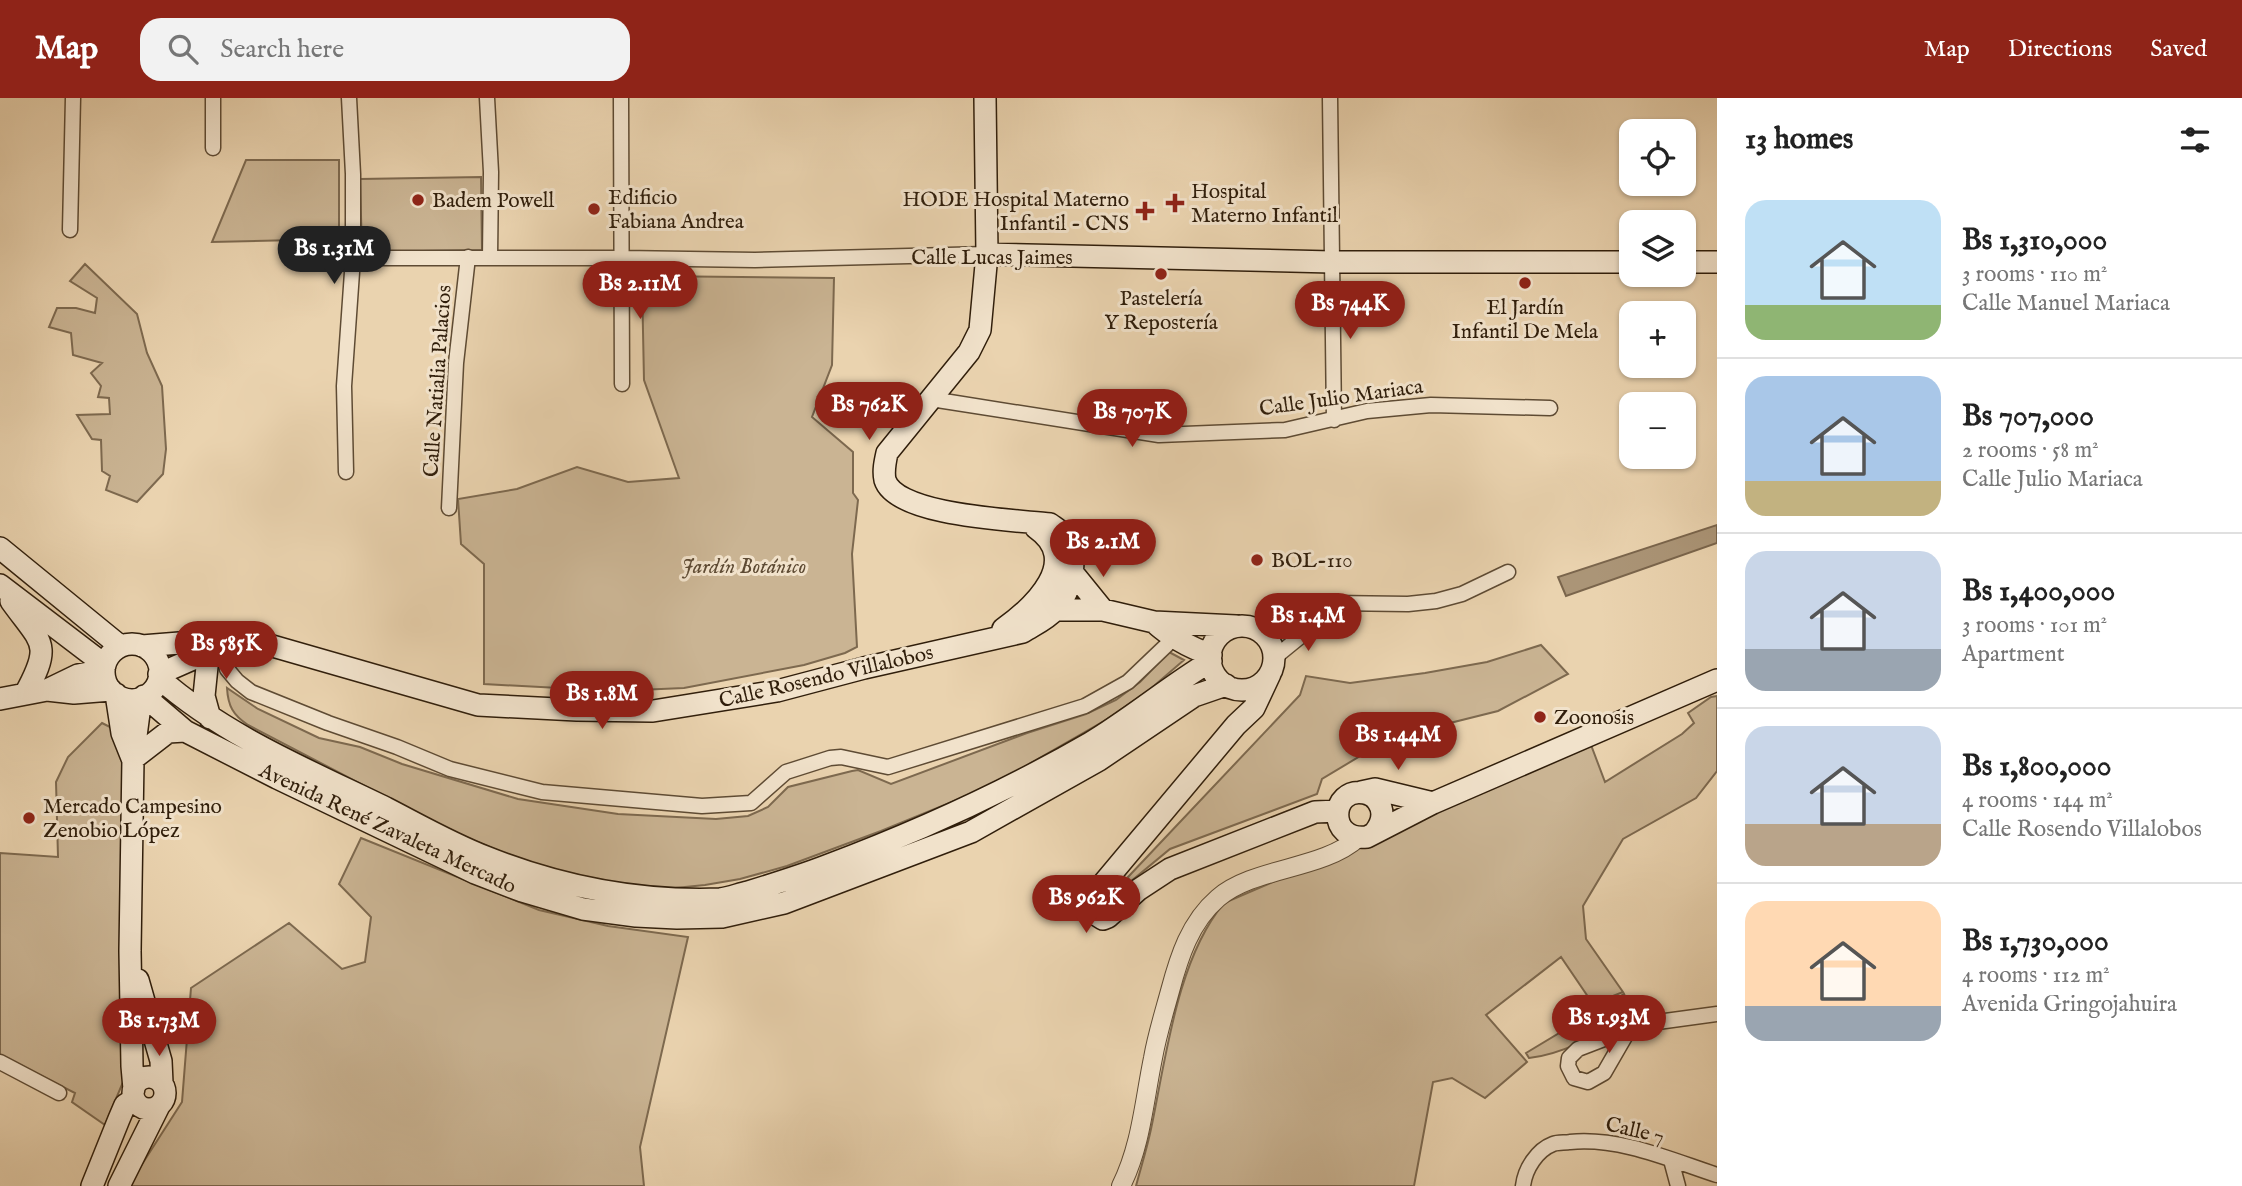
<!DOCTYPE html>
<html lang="en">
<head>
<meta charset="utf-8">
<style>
  :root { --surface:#fff; --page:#f2f2f2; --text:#222; --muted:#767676; --line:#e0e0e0; --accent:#8f2418 }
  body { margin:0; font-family:"IM FELL English",serif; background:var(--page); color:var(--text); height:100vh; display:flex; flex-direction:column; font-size:26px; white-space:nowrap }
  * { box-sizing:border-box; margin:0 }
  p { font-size:23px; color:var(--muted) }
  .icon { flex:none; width:38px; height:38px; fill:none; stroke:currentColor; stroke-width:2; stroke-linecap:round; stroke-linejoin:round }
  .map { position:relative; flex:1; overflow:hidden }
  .details { display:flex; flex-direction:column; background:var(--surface); width:525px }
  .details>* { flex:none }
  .buttons { position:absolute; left:1619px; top:21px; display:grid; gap:14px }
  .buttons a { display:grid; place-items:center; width:77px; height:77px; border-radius:14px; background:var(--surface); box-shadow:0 2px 5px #0004; font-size:35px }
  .price { position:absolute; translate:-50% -60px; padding:0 16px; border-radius:24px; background:var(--accent); color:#fff; font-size:23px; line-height:46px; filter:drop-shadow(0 2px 4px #0008) }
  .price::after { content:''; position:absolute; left:50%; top:42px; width:21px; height:16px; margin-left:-10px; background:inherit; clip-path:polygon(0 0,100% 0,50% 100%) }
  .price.current { background:#222; color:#fff }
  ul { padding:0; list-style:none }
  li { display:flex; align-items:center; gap:21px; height:175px; padding:0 28px }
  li+li { border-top:2px solid var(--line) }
  li span { display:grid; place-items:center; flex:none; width:196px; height:140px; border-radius:21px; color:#555 }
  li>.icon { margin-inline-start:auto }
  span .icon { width:84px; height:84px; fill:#fffc; stroke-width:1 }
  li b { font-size:30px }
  h2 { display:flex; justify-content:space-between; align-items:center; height:84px; padding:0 28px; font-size:30px }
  header { display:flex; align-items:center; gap:42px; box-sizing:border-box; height:98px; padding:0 35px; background:var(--accent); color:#fff }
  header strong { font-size:33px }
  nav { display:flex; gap:38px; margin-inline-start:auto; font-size:24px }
  .search { width:490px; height:63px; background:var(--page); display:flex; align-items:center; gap:18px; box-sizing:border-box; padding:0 24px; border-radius:21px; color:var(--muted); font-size:26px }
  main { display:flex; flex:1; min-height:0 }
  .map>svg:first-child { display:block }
  .green { fill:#cab493; stroke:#7d694f; stroke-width:2 }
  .water { fill:#ab9577; stroke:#7a654c; stroke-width:2 }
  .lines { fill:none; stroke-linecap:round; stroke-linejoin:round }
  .minor-casing { stroke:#5e4b34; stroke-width:17 }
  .tertiary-casing { stroke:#5e4b34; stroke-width:20 }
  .secondary-casing { stroke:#301e0b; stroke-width:24 }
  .minor { stroke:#f1e2cb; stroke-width:14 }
  .tertiary { stroke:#f1e2cb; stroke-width:18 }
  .secondary { stroke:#f1e2cb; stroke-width:21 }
  .poi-dot { fill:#8f2418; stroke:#f1e2cb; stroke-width:2.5 }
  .labels { text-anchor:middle; stroke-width:6; stroke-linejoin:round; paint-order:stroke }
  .poi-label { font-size:21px; fill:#301e0b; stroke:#f1e2cb; text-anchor:start }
  .street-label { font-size:21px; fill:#301e0b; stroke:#f1e2cb }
  .park-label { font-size:21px; font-style:italic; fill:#5e4b34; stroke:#f1e2cb }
</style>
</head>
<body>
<header>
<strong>Map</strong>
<div class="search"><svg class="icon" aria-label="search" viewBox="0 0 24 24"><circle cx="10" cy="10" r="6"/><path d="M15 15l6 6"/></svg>Search here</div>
<nav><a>Map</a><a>Directions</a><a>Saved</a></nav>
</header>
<main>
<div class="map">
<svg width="1717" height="1088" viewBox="0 0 1717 1088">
  <rect width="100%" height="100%" fill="#ead3af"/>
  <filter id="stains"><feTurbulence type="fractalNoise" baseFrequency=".00286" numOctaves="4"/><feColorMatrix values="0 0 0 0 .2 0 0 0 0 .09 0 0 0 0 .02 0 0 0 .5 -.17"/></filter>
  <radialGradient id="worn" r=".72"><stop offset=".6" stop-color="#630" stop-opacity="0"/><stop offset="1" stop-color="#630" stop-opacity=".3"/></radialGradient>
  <path class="green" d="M246,62h93v79l-127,3z
    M481,79l1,73 -120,2 -2,-73z
    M85,166l52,50 10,39 15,33 4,63 -3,25 -26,28 -31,-12 4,-14 -8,-5 -1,-31 -9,-1 -15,-24 33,-1 -1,-16 -11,-1 3,-11 -10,-13 11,-10 -29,-8 -2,-22 -22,-6 8,-19h19l19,5 2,-15 -27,-17z
    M647,178l187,2 -2,87 -20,52 41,35v41l5,7 -6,54 5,93 -12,6 -41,12 -120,23 -69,3 -131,-7v-120l-23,-20 -3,-45 59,-10 60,-22 51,15 51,-4 -35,-98 -2,-98z
    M1541,547l27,29 -70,37 -108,27 -68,41 -5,15 -147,55 -40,33 -2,-5 172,-182 6,-19 44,7 75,-10 62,-11z
    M1169,554l15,8 -36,31 -44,30 -113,65 -110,45 -94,35 -47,13 -35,6 -40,4 -59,-6 -83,-22 -74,-31 -201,-105c-15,-10 -20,-19 -21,-37l31,21 61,29 41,9 42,17 116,35 100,15 98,5 32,-3 20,-9 20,-20 64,-16 6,-1 33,14 136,-51 59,-19 30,-14 24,-18z
    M1717,598v75l-21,27 -73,41 -40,67 3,33 37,53 -30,12 -32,-47 -75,58 41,47 -42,36 -33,-20 -19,4 -19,104h-278c5,-19 11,-38 15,-57 15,-71 26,-170 73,-226l163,-70 201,-96 17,45 77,-48 12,-11 -6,-10 23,-16z
    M102,625l12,6 8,18 4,328 -21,50 -33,-23 3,-9 -75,-38v-202l58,4 -2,-75 12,-25z
    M361,740l178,72 69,16 80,11 -48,210 4,39h-516l54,-84 9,-114 98,-65 53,46 23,-7 6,-45 -32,-33z
    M1624,896l9,20c-32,18 -67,40 -104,44l-3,-5z"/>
  <path class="water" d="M1717,427v18l-151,53 -8,-19z"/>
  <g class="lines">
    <g class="minor-casing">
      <path id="minor" d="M487,0l4,74 -1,86
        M621,0l1,286
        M1330,0l4,322
        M213,50v-50
        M70,132l3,-132
        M353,160h270l132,2 232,-6
        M931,301l228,36 126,-5 82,-19 64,-6 119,3
        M346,374l-2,-86 9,-128v-84l-4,-76
        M449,410l7,-145 12,-106
        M1257,532c19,-8 34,-11 54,-11
        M224,548l3,23 10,12 14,11 77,31 69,24 53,22 92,23 160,14 49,-3 35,-31 44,-14 11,-1 47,10 197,-61 43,-24 45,-43
        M1274,560l27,-22 10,-17 21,-16 76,1 28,-3 26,-7 46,-22
        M1630,930l-26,45 -16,9 -14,-4 -6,-12 1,-8 9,-9 65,-25 74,-10
        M0,964l59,31
        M1671,1062l7,26
        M1523,1088c2,-17 14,-36 30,-42 5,-2 12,-1 17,-2 50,-5 101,18 147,33"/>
    </g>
    <g class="tertiary-casing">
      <path id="tertiary" d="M1121,1088c20,-40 23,-84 32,-128 4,-23 11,-45 17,-67 9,-34 20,-69 48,-93 36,-31 104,-28 140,-60"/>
    </g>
    <g class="secondary-casing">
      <path id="secondary" d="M987,156l345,8h299
        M1684,164h33
        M0,450l120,98
        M1073,475l30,37
        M0,487l105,80
        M11,503c31,43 42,42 14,93
        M1055,512h48l51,12 82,4
        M1154,524c17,16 35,25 57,33
        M1210 560a32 32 0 1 1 64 0a32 32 0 1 1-64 0Z
        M1003,531c31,-22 80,-68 33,-101
        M104 574a28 28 0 1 1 56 0a28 28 0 1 1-56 0Z
        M142,548l50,-4 17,5 53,-4 216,62 99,5 76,1 124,-20 87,-23 159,-36c11,-7 24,-13 32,-22 17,-20 26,-55 8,-76 -4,-4 -9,-7 -13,-10 -35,-4 -154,-8 -165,-44 -2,-9 0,-18 2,-27l82,-101 11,-22 7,-76 -2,-156
        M209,549l-5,49 6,22
        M159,576l34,-15 16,-12
        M1270,576l-16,34 -18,17 -134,160c-6,10 -10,19 -7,29l8,5 5,-2 30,-27 32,-21 145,-57 23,-1
        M159,580c66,58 149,92 227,130 33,17 66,36 100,49 75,30 153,45 234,42 9,-1 19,-5 28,-7 26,-8 52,-16 78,-26 91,-34 179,-74 264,-123 42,-25 79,-57 121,-82
        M47,592l27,3 37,-3
        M116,596l6,39 10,25
        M144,598l41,35 92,47 198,95 47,18 61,18 53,7 41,2 45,-1 62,-14 187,-71 128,-72 95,-64 32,-11
        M0,601l47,-9 31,-15 26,-5
        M133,661l35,-27 17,-1
        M1361,694l14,-3 58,14
        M1375,734c7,-9 10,-20 3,-30 -3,-5 -8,-8 -14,-9 -34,-6 -37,49 3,44l66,-34 284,-123
        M138,882l23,81 1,22
        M133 995a16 16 0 1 1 32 0a16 16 0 1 1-32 0Z
        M134,991l-2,-23 -2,-115 3,-192 8,-61
        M92,1088l27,-67 6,-14 9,-6
        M119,1088l40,-80"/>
    </g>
    <use href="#minor" class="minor"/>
    <use href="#tertiary" class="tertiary"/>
    <use href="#secondary" class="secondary"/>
  </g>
  <g class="poi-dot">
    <circle cx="418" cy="102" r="7"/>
    <path d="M1171.5 94.5h7v7h7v7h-7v7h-7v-7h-7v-7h7z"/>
    <circle cx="594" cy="111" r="7"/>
    <path d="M1141.5 102.5h7v7h7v7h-7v7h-7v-7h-7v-7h7z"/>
    <circle cx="1161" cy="176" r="7"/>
    <circle cx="1525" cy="185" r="7"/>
    <circle cx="1257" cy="462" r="7"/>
    <circle cx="1540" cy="619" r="7"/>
    <circle cx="29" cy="720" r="7"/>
  </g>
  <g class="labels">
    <g class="poi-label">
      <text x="1191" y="100">Hospital<tspan x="1191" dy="24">Materno Infantil</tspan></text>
      <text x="608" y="106">Edificio<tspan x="608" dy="24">Fabiana Andrea</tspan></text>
      <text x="1129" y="108" text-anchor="end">HODE Hospital Materno<tspan x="1129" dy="24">Infantil - CNS</tspan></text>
      <text x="432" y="109">Badem Powell</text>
      <text x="1161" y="207" text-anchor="middle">Pastelería<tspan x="1161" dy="24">Y Repostería</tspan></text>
      <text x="1525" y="216" text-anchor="middle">El Jardín<tspan x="1525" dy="24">Infantil De Mela</tspan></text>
      <text x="1271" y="469">BOL-110</text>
      <text x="1554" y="626">Zoonosis</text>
      <text x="43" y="715">Mercado Campesino<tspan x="43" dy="24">Zenobio López</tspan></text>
    </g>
    <g class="street-label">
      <text x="992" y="166">Calle Lucas Jaimes</text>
      <text transform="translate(437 283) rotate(-86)" y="7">Calle Natialia Palacios</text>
      <text transform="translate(1341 299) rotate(-8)" y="7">Calle Julio Mariaca</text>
      <text transform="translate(826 578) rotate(-13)" y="7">Calle Rosendo Villalobos</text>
      <text transform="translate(388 730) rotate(25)" y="7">Avenida René Zavaleta Mercado</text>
      <text transform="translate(1635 1032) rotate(13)" y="7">Calle 7</text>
    </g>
    <g class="park-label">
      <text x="744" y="475">Jardín Botánico</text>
    </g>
  </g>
  <rect width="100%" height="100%" filter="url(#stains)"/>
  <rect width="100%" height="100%" fill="url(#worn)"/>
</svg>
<div class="buttons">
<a><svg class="icon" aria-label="locate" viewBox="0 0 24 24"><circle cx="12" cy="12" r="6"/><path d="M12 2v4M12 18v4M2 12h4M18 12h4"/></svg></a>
<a><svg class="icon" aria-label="layers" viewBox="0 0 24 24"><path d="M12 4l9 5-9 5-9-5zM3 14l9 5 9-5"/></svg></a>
<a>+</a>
<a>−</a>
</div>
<b class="price current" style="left:334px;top:188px">Bs 1.31M</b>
<b class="price" style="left:640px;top:223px">Bs 2.11M</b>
<b class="price" style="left:1350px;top:243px">Bs 744K</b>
<b class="price" style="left:869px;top:344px">Bs 762K</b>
<b class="price" style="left:1132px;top:351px">Bs 707K</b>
<b class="price" style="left:1103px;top:481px">Bs 2.1M</b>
<b class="price" style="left:1308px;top:555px">Bs 1.4M</b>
<b class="price" style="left:226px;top:583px">Bs 585K</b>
<b class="price" style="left:602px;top:633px">Bs 1.8M</b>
<b class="price" style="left:1398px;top:674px">Bs 1.44M</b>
<b class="price" style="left:1086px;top:837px">Bs 962K</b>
<b class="price" style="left:1609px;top:957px">Bs 1.93M</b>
<b class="price" style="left:159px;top:960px">Bs 1.73M</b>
</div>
<section class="details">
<h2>13 homes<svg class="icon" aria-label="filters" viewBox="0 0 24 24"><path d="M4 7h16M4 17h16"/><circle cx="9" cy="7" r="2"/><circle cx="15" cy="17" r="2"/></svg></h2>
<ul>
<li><span style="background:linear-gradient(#bfe0f5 75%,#8fb573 0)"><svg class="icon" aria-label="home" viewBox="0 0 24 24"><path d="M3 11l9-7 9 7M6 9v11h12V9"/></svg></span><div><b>Bs 1,310,000</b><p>3 rooms · 110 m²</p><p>Calle Manuel Mariaca</p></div></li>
<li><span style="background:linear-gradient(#a9c7e8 75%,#c2b280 0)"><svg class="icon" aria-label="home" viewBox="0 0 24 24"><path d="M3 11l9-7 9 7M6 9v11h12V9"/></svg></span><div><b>Bs 707,000</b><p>2 rooms · 58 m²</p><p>Calle Julio Mariaca</p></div></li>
<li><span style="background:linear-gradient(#c9d6e8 70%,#9aa5b1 0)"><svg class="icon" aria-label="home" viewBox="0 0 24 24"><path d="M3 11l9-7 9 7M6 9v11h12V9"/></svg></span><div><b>Bs 1,400,000</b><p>3 rooms · 101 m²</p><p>Apartment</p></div></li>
<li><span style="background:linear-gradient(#c9d6e8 70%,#b9a48a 0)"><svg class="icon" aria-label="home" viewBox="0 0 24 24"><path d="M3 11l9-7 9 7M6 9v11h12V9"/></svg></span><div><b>Bs 1,800,000</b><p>4 rooms · 144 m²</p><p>Calle Rosendo Villalobos</p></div></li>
<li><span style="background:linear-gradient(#ffd9b3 75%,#9aa5b1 0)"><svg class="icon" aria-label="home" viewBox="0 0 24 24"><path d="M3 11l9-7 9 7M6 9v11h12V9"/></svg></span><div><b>Bs 1,730,000</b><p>4 rooms · 112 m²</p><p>Avenida Gringojahuira</p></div></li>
</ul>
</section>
</main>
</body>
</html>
